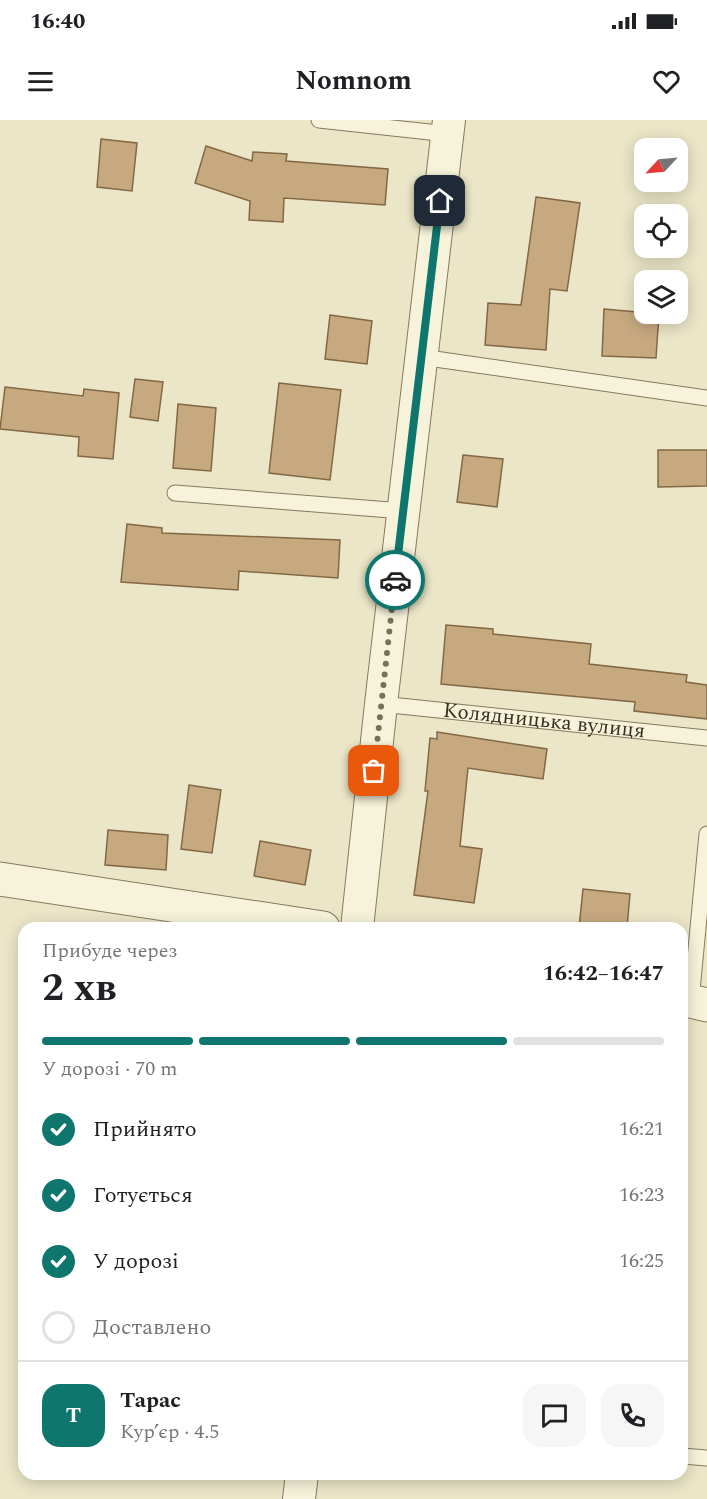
<!DOCTYPE html>
<html lang="uk">
<head>
<meta charset="utf-8">
<style>
	:root { --surface:#fff; --page:#f6f6f6; --text:#202124; --muted:#757577; --line:#e0e0e0; --accent:#0f766e }
	body { margin:0; font-family:Spectral,serif; background:var(--page); color:var(--text); height:100vh; display:flex; flex-direction:column; font-size:22px; white-space:nowrap }
	* { box-sizing:border-box; margin:0 }
	p { font-size:20px; color:var(--muted) }
	.icon { flex:none; width:33px; height:33px; fill:none; stroke:currentColor; stroke-width:2; stroke-linecap:round; stroke-linejoin:round }
	.map { position:relative; flex:1; overflow:hidden }
	.side { position:absolute; left:18px; top:802px; width:670px; height:558px; display:flex; flex-direction:column; background:var(--surface); border-radius:18px; box-shadow:0 3px 15px #0003 }
	.side>* { flex:none }
	.needle { width:39px; rotate:244deg }
	.controls { position:absolute; left:634px; top:18px; display:grid; gap:12px }
	.controls a { display:grid; place-items:center; width:54px; height:54px; border-radius:12px; background:var(--surface); box-shadow:0 3px 15px #0003; font-size:30px }
	.pin { position:absolute; display:grid; place-items:center; width:51px; height:51px; color:#fff; margin:-26px; border-radius:12px; box-shadow:0 3px 9px #0006 }
	.courier { position:absolute; display:grid; place-items:center; width:60px; height:60px; margin:-30px; border:4px solid #0f766e; border-radius:50%; background:#fff; color:#222; box-shadow:0 2px 8px #0007 }
	.overview em { font-style:normal; font-weight:700 }
	.overview div { display:flex; flex-direction:column-reverse }
	.overview { display:flex; align-items:center; justify-content:space-between; height:102px; padding:0 24px }
	h1 { font-size:39px; font-weight:700; line-height:45px }
	.bar { display:grid; grid-template-columns:repeat(4,1fr); gap:9px 6px; align-content:center; height:72px; padding:0 24px }
	.bar i { height:8px; border-radius:4px; background:var(--line) }
	.bar .on { background:var(--accent) }
	.bar p { grid-column:span 4 }
	.line { display:flex; align-items:center; gap:15px; padding:0 24px; border-top:2px solid var(--line) }
	.line div { flex:1 }
	.round { display:grid; place-items:center; flex:none; width:63px; height:63px; border-radius:18px; background:var(--page) }
	ol { padding:0 24px; list-style:none }
	li { display:flex; align-items:center; gap:18px; height:66px }
	li p { margin-inline-start:auto }
	li .icon { padding:6px; border-radius:50%; background:var(--accent); color:#fff; stroke-width:4 }
	li:last-child { color:var(--muted) }
	li i { width:33px; height:33px; border:3px solid var(--line); border-radius:50% }
	.status { display:flex; justify-content:space-between; align-items:center; height:42px; padding:0 30px; background:var(--surface); direction:ltr }
	.status svg { height:16px; fill:currentColor }
	header { display:flex; justify-content:space-between; align-items:center; height:78px; padding:0 24px; background:var(--surface); font-size:27px; font-weight:700 }
	.map>svg:first-child { display:block }
	.building { fill:#c7a980; stroke:#836845; stroke-width:1.5 }
	.lines { fill:none; stroke-linecap:round; stroke-linejoin:round }
	.service-casing { stroke:#86795e; stroke-width:17 }
	.minor-casing { stroke:#86795e; stroke-width:34 }
	.tertiary-casing { stroke:#86795e; stroke-width:35 }
	.service { stroke:#f6f3da; stroke-width:15 }
	.minor { stroke:#f6f3da; stroke-width:32 }
	.tertiary { stroke:#f6f3da; stroke-width:33 }
	.done { stroke:#766f5a; stroke-width:6; stroke-dasharray:0 10.8 }
	.route { stroke:#0f766e; stroke-width:8 }
	.labels { text-anchor:middle; dominant-baseline:central; stroke-width:5; stroke-linejoin:round; paint-order:stroke }
	.street-label { font-size:21px; fill:#372f20; stroke:#f3f0d6 }
</style>
</head>
<body>
<div class="status"><b>16:40</b><svg viewBox="0 0 49 12"><path d="M0 12V9h3v3zM5 12V6h3v6zM10 12V3h3v9zM15 12V0h3v12zM26 1h20v11H26zM47 4h2v5h-2z"/></svg></div>
<header><svg class="icon" aria-label="menu" viewBox="0 0 24 24"><path d="M4 6h16M4 12h16M4 18h16"/></svg>Nomnom<svg class="icon" aria-label="heart" viewBox="0 0 24 24"><path d="M12 20l-8-8c-3-5 5-10 8-4 3-6 11-1 8 4z"/></svg></header>
<div class="map">
<svg width="707" height="1379" viewBox="0 0 707 1379">
	<rect width="100%" height="100%" fill="#ebe6c7"/>
	<g class="building">
		<polygon points="101,19 137,23 132,71 97,67"/>
		<polygon points="206,26 252,41 253,32 287,34 286,41 388,49 385,85 284,78 283,102 249,100 250,81 195,63"/>
		<polygon points="536,77 580,83 567,171 550,169 546,230 485,225 488,183 521,185"/>
		<polygon points="604,189 659,194 656,238 602,236"/>
		<polygon points="330,195 372,201 367,244 325,239"/>
		<polygon points="135,259 163,262 158,301 130,297"/>
		<polygon points="279,263 341,270 330,360 269,353"/>
		<polygon points="5,267 83,276 84,269 119,273 113,339 78,336 79,317 0,309"/>
		<polygon points="178,284 216,288 211,351 173,348"/>
		<polygon points="658,330 707,330 707,366 658,367"/>
		<polygon points="463,335 503,339 497,387 457,382"/>
		<polygon points="127,404 162,408 162,413 340,420 338,458 239,451 238,470 121,462"/>
		<polygon points="446,505 493,509 493,514 591,524 589,544 687,555 686,562 707,565 707,599 634,591 635,582 441,564"/>
		<polygon points="437,612 547,629 543,659 468,648 460,726 482,729 474,783 414,775 428,671 425,671 430,618 437,619"/>
		<polygon points="189,665 221,670 212,733 181,729"/>
		<polygon points="108,710 168,715 166,750 105,745"/>
		<polygon points="260,721 311,730 305,765 254,756"/>
		<polygon points="583,769 630,774 627,808 579,808"/>
	</g>
	<g class="lines">
		<g class="service-casing">
			<g id="service">
				<polyline points="319,0 448,14"/>
				<polyline points="421,237 707,278"/>
				<polyline points="175,373 403,391"/>
				<path id="s1" d="M381,584L707,618"/>
				<polyline points="691,881 707,714"/>
				<polyline points="682,1336 707,1338"/>
			</g>
		</g>
		<g class="minor-casing">
			<g id="minor">
				<polyline points="357,808 381,584 449,0"/>
				<polyline points="299,1379 302,1354"/>
			</g>
		</g>
		<g class="tertiary-casing">
			<g id="tertiary">
				<polyline points="0,759 323,808"/>
				<polyline points="682,879 707,885"/>
			</g>
		</g>
		<use href="#service" class="service"/>
		<use href="#minor" class="minor"/>
		<use href="#tertiary" class="tertiary"/>
	</g>
	<g class="lines">
		<polyline class="done" points="374,651 395,460"/>
		<polyline class="route" points="395,460 440,81"/>
	</g>
	<g class="labels">
		<g class="street-label">
			<text stroke="none"><textPath href="#s1" startOffset="164">Колядницька вулиця</textPath></text>
		</g>
	</g>
</svg>
<div class="controls">
<a><svg class="needle" viewBox="-14 -14 28 28"><path d="M0-13l5 13h-10z" fill="#e53935"/><path d="M0 13l5-13h-10z" fill="#757577"/></svg></a>
<a><svg class="icon" aria-label="locate" viewBox="0 0 24 24"><circle cx="12" cy="12" r="6"/><path d="M12 2v4M12 18v4M2 12h4M18 12h4"/></svg></a>
<a><svg class="icon" aria-label="layers" viewBox="0 0 24 24"><path d="M12 4l9 5-9 5-9-5zM3 14l9 5 9-5"/></svg></a>
</div>
<div class="pin" style="left:374px;top:651px;background:#ea580c"><svg class="icon" aria-label="bag" viewBox="0 0 24 24"><path d="M5 8h14l-1 12H6zM9 8a3 3 0 0 1 6 0"/></svg></div>
<div class="pin" style="left:440px;top:81px;background:#1f2937"><svg class="icon" aria-label="home" viewBox="0 0 24 24"><path d="M3 11l9-7 9 7M6 9v11h12V9"/></svg></div>
<div class="courier" style="left:395px;top:460px"><svg class="icon" aria-label="car" viewBox="0 0 24 24"><path d="M5 17H2v-5l4-1 3-4h7l3 4 3 1v5h-3M9 17h6M6 11h13"/><circle cx="7" cy="17" r="2"/><circle cx="17" cy="17" r="2"/></svg></div>
<section class="side">
<div class="overview"><div><h1>2 хв</h1><p>Прибуде через</p></div><em>16:42–16:47</em></div>
<div class="bar"><i class="on"></i><i class="on"></i><i class="on"></i><i></i><p>У дорозі · 70 m</p></div>
<ol>
<li><svg class="icon" aria-label="check" viewBox="0 0 24 24"><path d="M5 12l5 5 9-10"/></svg>Прийнято<p>16:21</p></li>
<li><svg class="icon" aria-label="check" viewBox="0 0 24 24"><path d="M5 12l5 5 9-10"/></svg>Готується<p>16:23</p></li>
<li><svg class="icon" aria-label="check" viewBox="0 0 24 24"><path d="M5 12l5 5 9-10"/></svg>У дорозі<p>16:25</p></li>
<li><i></i>Доставлено</li>
</ol>
<div class="line" style="height:108px"><b class="round" style="background:var(--accent);color:#fff">Т</b><div><b>Тарас</b><p>Кур’єр · 4.5</p></div><a class="round"><svg class="icon" aria-label="chat" viewBox="0 0 24 24"><path d="M4 5h16v11H9l-5 4z"/></svg></a><a class="round"><svg class="icon" aria-label="phone" viewBox="0 0 24 24"><path d="M5 4h4l2 5-3 2q2 4 5 5l2-3 5 2v4C11 20 4 13 5 4z"/></svg></a></div>
</section>
</div>
</body>
</html>
